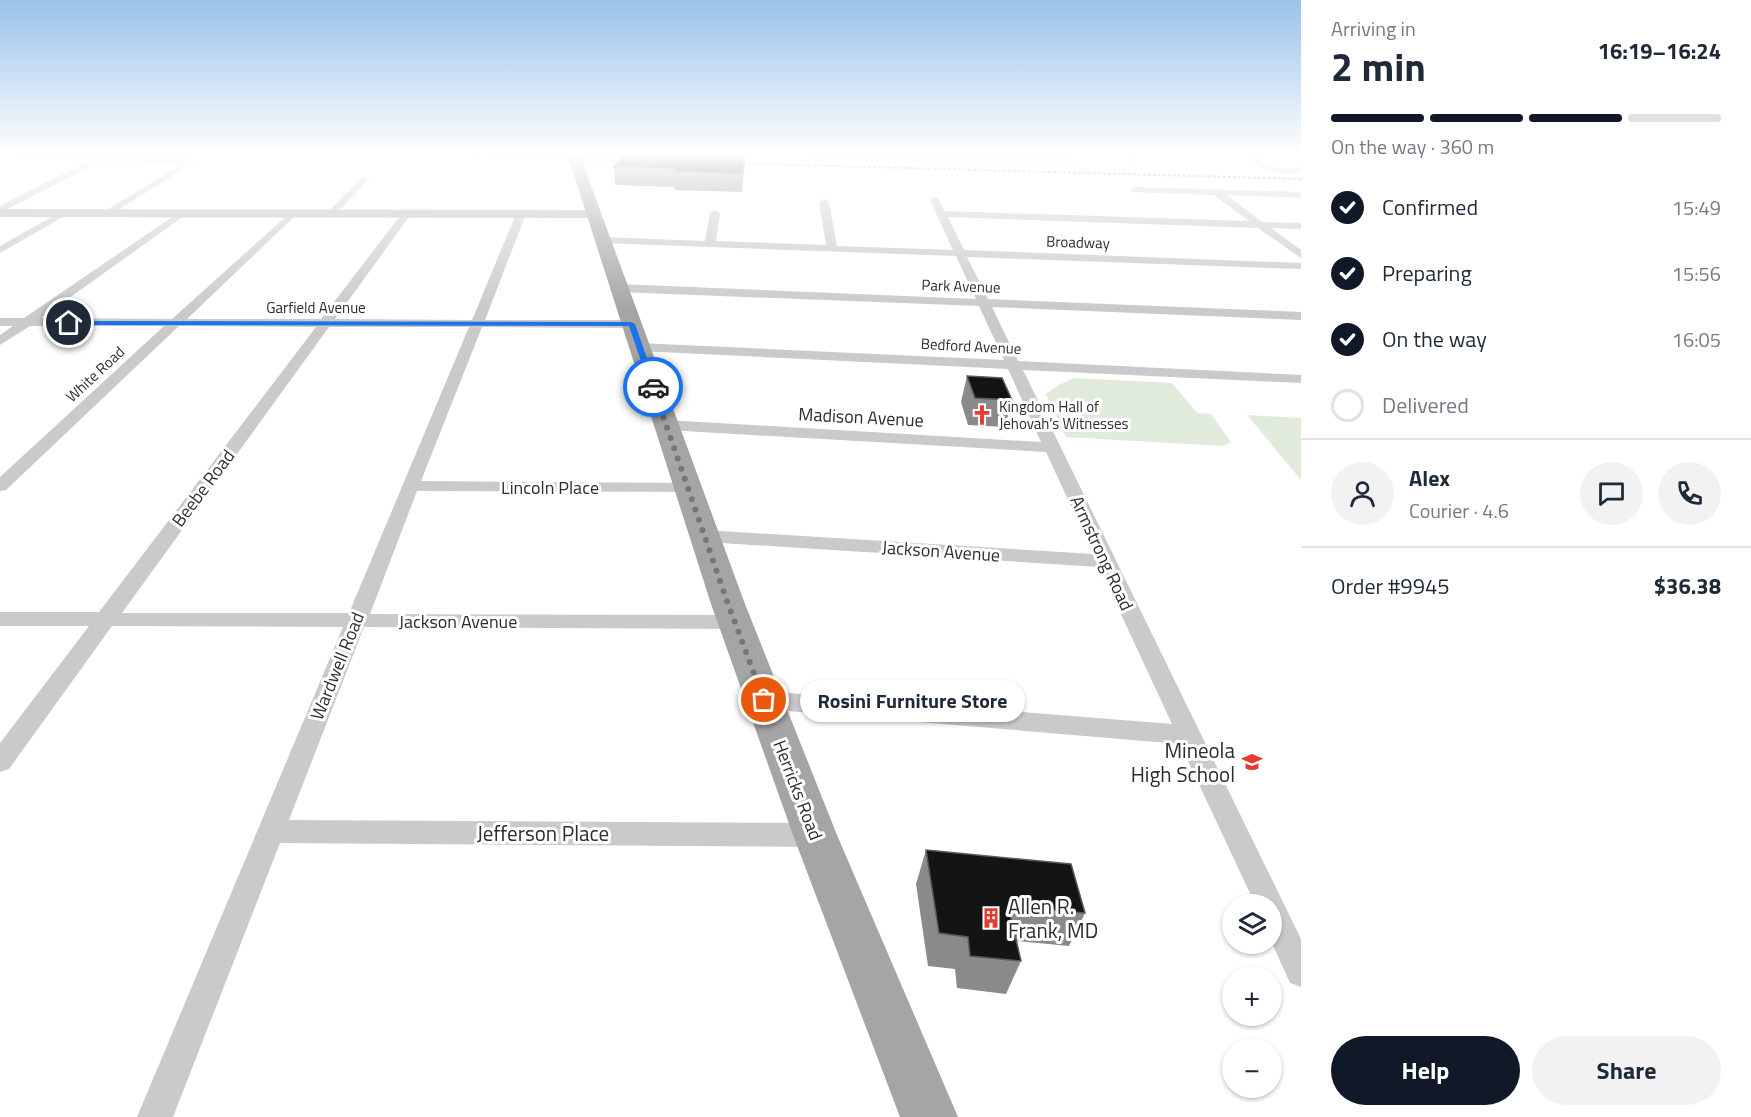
<!DOCTYPE html>
<html lang="en">
<head>
<meta charset="utf-8">
<style>
	:root { --surface:#fff; --page:#f2f2f3; --text:#1f2937; --muted:#747a83; --line:#e0e1e3; --accent:#111827 }
	body { margin:0; font-family:"Titillium Web",sans-serif; background:var(--page); color:var(--text); height:100vh; display:flex; flex-direction:column; font-size:22px; white-space:nowrap }
	* { box-sizing:border-box; margin:0 }
	p { font-size:20px; color:var(--muted) }
	.icon { flex:none; width:33px; height:33px; fill:none; stroke:currentColor; stroke-width:2; stroke-linecap:round; stroke-linejoin:round }
	.map { position:relative; flex:1; overflow:hidden }
	.details { display:flex; flex-direction:column; background:var(--surface); width:450px }
	.details>* { flex:none }
	.fabs { position:absolute; left:1222px; top:894px; display:grid; gap:12px }
	.fabs a { display:grid; place-items:center; width:60px; height:60px; border-radius:50%; background:var(--surface); box-shadow:0 2px 4px #0004; font-size:30px }
	.pin { position:absolute; display:grid; place-items:center; width:51px; height:51px; color:#fff; margin:-26px; border:3px solid #fff; border-radius:50%; box-shadow:0 2px 6px #0007 }
	.courier { position:absolute; display:grid; place-items:center; width:60px; height:60px; margin:-30px; border:4px solid #1a73e8; border-radius:50%; background:#fff; color:#222; box-shadow:0 2px 8px #0007 }
	.bubble { position:absolute; height:42px; border-radius:21px; background:var(--surface); box-shadow:0 2px 4px #0004; font-size:20px; font-weight:700; line-height:42px; text-align:center }
	.overview em { font-style:normal; font-weight:700 }
	.overview div { display:flex; flex-direction:column-reverse }
	.overview { display:flex; align-items:center; justify-content:space-between; height:102px; padding:0 30px }
	h1 { font-size:39px; font-weight:700; line-height:45px }
	.bar { display:grid; grid-template-columns:repeat(4,1fr); gap:9px 6px; align-content:center; height:72px; padding:0 30px }
	.bar i { height:8px; border-radius:4px; background:var(--line) }
	.bar .on { background:var(--accent) }
	.bar p { grid-column:span 4 }
	.line { display:flex; align-items:center; gap:15px; padding:0 30px; border-top:2px solid var(--line) }
	.line div { flex:1 }
	.round { display:grid; place-items:center; flex:none; width:63px; height:63px; border-radius:32px; background:var(--page) }
	ol { padding:0 30px; list-style:none }
	li { display:flex; align-items:center; gap:18px; height:66px }
	li p { margin-inline-start:auto }
	li .icon { padding:6px; border-radius:50%; background:var(--accent); color:#fff; stroke-width:4 }
	li:last-child { color:var(--muted) }
	li i { width:33px; height:33px; border:3px solid var(--line); border-radius:50% }
	.button { display:flex; gap:12px; margin-top:auto; padding:12px 30px }
	.button a { flex:1; height:69px; border-radius:36px; background:var(--accent); color:#fff; font-size:24px; font-weight:700; line-height:69px; text-align:center }
	.button a+a { background:var(--page); color:var(--text) }
	main { display:flex; flex:1; min-height:0 }
	.map>svg:first-child { display:block }
	.green { fill:#e1ebdb }
	.water { fill:#c7d8eb }
	.lines { fill:none; stroke-linecap:round; stroke-linejoin:round }
	.street { fill:#cacaca; fill-rule:evenodd }
	.secondary { fill:#b7b7b7; fill-rule:evenodd }
	.primary { fill:#a5a5a5; fill-rule:evenodd }
	.rail { stroke:#828282; stroke-width:2; stroke-dasharray:3 2; stroke-linecap:butt }
	.wall { fill:#8a8a8a }
	.building { fill:#141414; stroke:#5a5a5a; stroke-width:1.5 }
	.route { fill:#1a73e8 }
	.done { stroke:#767676; stroke-width:6; stroke-dasharray:0 10.8 }
	.labels { text-anchor:middle; dominant-baseline:central; stroke-width:6; stroke-linejoin:round; paint-order:stroke }
	.far-street-label { font-size:15px; fill:#2d2d2d; stroke:#fff }
	.far-poi-label { font-size:15px; fill:#2d2d2d; stroke:#fff; text-anchor:start }
	.street-label { font-size:18px; fill:#2d2d2d; stroke:#fff }
	.near-poi-label { font-size:21px; fill:#2d2d2d; stroke:#fff; text-anchor:end }
	.near-street-label { font-size:21px; fill:#2d2d2d; stroke:#fff }
</style>
</head>
<body>
<main>
<div class="map">
<svg width="1301" height="1117" viewBox="0 0 1301 1117">
	<rect width="100%" height="100%" fill="#fff"/>
	<g class="green">
		<polygon points="589,153 1075,153 1082,167 590,154"/>
		<polygon points="1074,378 1172,383 1197,413 1211,414 1231,442 1224,446 1066,437 1046,394 1059,385"/>
		<polygon points="1247,415 1301,418 1301,480"/>
	</g>
	<polygon class="water" points="888,153 1034,153 994,158"/>
	<g class="lines">
		<g class="street">
			<polygon points="0,153 192,159 196,161 110,215 102,213 183,163 102,161 0,213 0,206 90,160 0,157"/>
			<polygon points="1128,153 1136,153 1134,166 1127,164"/>
			<path d="M1249,153H1257C1266,172 1283,168 1301,167V173C1279,173 1260,176 1249,153Z"/>
			<polygon points="363,176 370,178 334,216 328,216 328,212"/>
			<polygon points="1134,187 1301,192 1301,198 1227,195 1262,222 1301,223 1301,229 1271,228 1301,250 1301,258 1258,228 948,217 964,250 1301,263 1301,269 967,257 988,299 1301,312 1301,320 992,307 1018,361 1301,375 1301,383 1023,370 1301,939 1301,987 1290,983 1272,943 1272,904 1255,904 1180,744 764,709 756,706 752,700 756,694 764,691 1172,724 1099,567 705,542 698,540 696,536 698,532 705,530 1093,554 1046,452 667,430 659,425 667,420 1041,442 1008,369 639,351 632,347 639,343 1004,360 979,306 619,292 613,288 619,284 976,299 956,256 602,243 597,240 602,237 705,241 710,213 715,210 720,213 716,241 826,245 819,202 824,199 829,202 837,246 953,250 930,200 935,197 938,198 945,211 1249,221 1214,195 1131,192 1130,190"/>
			<polygon points="62,211 70,213 0,253 0,246"/>
			<path d="M181,211L186,214L184,216L41,318L172,319L292,211L297,214L295,216L187,319H321L403,212L406,211L411,214L335,319L472,320L516,214L521,211L526,214L485,320H631L637,324L631,328L482,327L421,481L689,483L695,484L698,488L695,492L417,491L370,614L736,615L744,617L747,622L744,627L736,629L364,627L289,820L815,823L825,827L829,835L825,843L815,847L280,843L173,1117H137L343,627L112,626L9,769L0,772V743L89,626H0V612H99L316,327L179,326L6,490L0,491V477L164,326H30L0,345V335L13,326H0V318H24ZM329,327H469L349,613H122Z"/>
		</g>
		<polygon class="secondary" points="0,209 594,210 601,214 594,218 0,217"/>
		<polygon class="primary" points="567,153 579,153 745,604 837,835 958,1117 900,1117 793,835 711,604"/>
		<g class="rail">
			<polyline points="362,153 635,161"/>
			<polyline points="728,163 1301,179"/>
		</g>
	</g>
	<g class="wall">
		<polygon points="745,153 742,192 674,190 674,187 615,185 614,167"/>
		<polygon points="967,376 1012,400 1005,427 968,425 961,402"/>
		<polygon points="926,850 1085,913 1069,946 1017,941 1021,961 1006,994 957,988 955,969 928,966 916,884"/>
	</g>
	<g class="building">
		<polygon points="623,153 745,153 743,174 674,171 675,169 614,167"/>
		<polygon points="967,376 1002,378 1012,400 975,398"/>
		<polygon points="926,850 1071,864 1085,913 1008,906 1021,961 970,956 968,937 939,933"/>
	</g>
	<linearGradient id="sky" x2="0" y2="1"><stop stop-color="#9bc2e9"/><stop offset="0.5" stop-color="#fff"/><stop offset="1" stop-color="#fff" stop-opacity="0"/></linearGradient>
	<rect width="1301" height="309" fill="url(#sky)"/>
	<polygon class="route" points="67,321 631,322 635,324 657,387 653,389 650,387 629,326 69,325"/>
	<g class="lines">
		<polyline class="done" points="653,387 728,604 764,700"/>
	</g>
	<defs>
		<g id="church-bare" transform="scale(1.62)"><path d="M-1.2-6h2.4v3.5h3.3v2.4h-3.3V6h-2.4V-.1h-3.3v-2.4h3.3Z" fill="#e53c2f" stroke="#fff" stroke-width="2.5" paint-order="stroke"/></g>
		<g id="school-bare" transform="scale(1.62)"><path d="M0-5L7-2L0 1L-7-2ZM-4 1L0 2.5L4 1V4Q0 6-4 4Z" fill="#e53c2f" stroke="#fff" stroke-width="2.5" paint-order="stroke"/></g>
		<g id="building-bare" transform="scale(1.62)"><path d="M-4-6H4V6H1V3H-1V6H-4ZM-2.5-4.3h1.7v1.8h-1.7ZM.8-4.3h1.7v1.8H.8ZM-2.5-1h1.7V.8h-1.7ZM.8-1h1.7V.8H.8Z" fill="#e53c2f" stroke="#fff" stroke-width="2.5" paint-order="stroke"/></g>
	</defs>
	<g fill-rule="evenodd">
		<use href="#church-bare" x="982" y="415"/>
		<use href="#school-bare" x="1252" y="762"/>
		<use href="#building-bare" x="991" y="918"/>
	</g>
	<g class="labels">
		<g class="far-street-label">
			<text transform="translate(1078 242) rotate(2)">Broadway</text>
			<text transform="translate(961 286) rotate(2)">Park Avenue</text>
			<text x="316" y="307">Garfield Avenue</text>
			<text transform="translate(971 346) rotate(3)">Bedford Avenue</text>
			<text transform="translate(95 374) rotate(-43)">White Road</text>
		</g>
		<g class="far-poi-label">
			<text x="999" y="406">Kingdom Hall of<tspan x="999" dy="17">Jehovah’s Witnesses</tspan></text>
		</g>
		<g class="street-label">
			<text transform="translate(861 417) rotate(3)">Madison Avenue</text>
			<text x="550" y="487">Lincoln Place</text>
			<text transform="translate(203 488) rotate(-53)">Beebe Road</text>
			<text transform="translate(941 551) rotate(4)">Jackson Avenue</text>
			<text transform="translate(1102 553) rotate(65)">Armstrong Road</text>
			<text x="458" y="621">Jackson Avenue</text>
			<text transform="translate(337 666) rotate(-68)">Wardwell Road</text>
			<text transform="translate(798 790) rotate(69)">Herricks Road</text>
		</g>
		<g class="near-poi-label">
			<text x="1235" y="750">Mineola<tspan x="1235" dy="24">High School</tspan></text>
			<text x="1008" y="906" text-anchor="start">Allen R.<tspan x="1008" dy="24">Frank, MD</tspan></text>
		</g>
		<g class="near-street-label">
			<text x="543" y="833">Jefferson Place</text>
		</g>
	</g>
</svg>
<div class="fabs">
<a><svg class="icon" aria-label="layers" viewBox="0 0 24 24"><path d="M12 4l9 5-9 5-9-5zM3 14l9 5 9-5"/></svg></a>
<a>+</a>
<a>−</a>
</div>
<div class="pin" style="left:764px;top:700px;background:#ea580c"><svg class="icon" aria-label="bag" viewBox="0 0 24 24"><path d="M5 8h14l-1 12H6zM9 8a3 3 0 0 1 6 0"/></svg></div>
<div class="pin" style="left:69px;top:323px;background:#1f2937"><svg class="icon" aria-label="home" viewBox="0 0 24 24"><path d="M3 11l9-7 9 7M6 9v11h12V9"/></svg></div>
<div class="courier" style="left:653px;top:387px"><svg class="icon" aria-label="car" viewBox="0 0 24 24"><path d="M5 17H2v-5l4-1 3-4h7l3 4 3 1v5h-3M9 17h6M6 11h13"/><circle cx="7" cy="17" r="2"/><circle cx="17" cy="17" r="2"/></svg></div>
<div class="bubble" style="left:800px;top:680px;width:225px">Rosini Furniture Store</div>
</div>
<section class="details">
<div class="overview"><div><h1>2 min</h1><p>Arriving in</p></div><em>16:19–16:24</em></div>
<div class="bar"><i class="on"></i><i class="on"></i><i class="on"></i><i></i><p>On the way · 360 m</p></div>
<ol>
<li><svg class="icon" aria-label="check" viewBox="0 0 24 24"><path d="M5 12l5 5 9-10"/></svg>Confirmed<p>15:49</p></li>
<li><svg class="icon" aria-label="check" viewBox="0 0 24 24"><path d="M5 12l5 5 9-10"/></svg>Preparing<p>15:56</p></li>
<li><svg class="icon" aria-label="check" viewBox="0 0 24 24"><path d="M5 12l5 5 9-10"/></svg>On the way<p>16:05</p></li>
<li><i></i>Delivered</li>
</ol>
<div class="line" style="height:108px"><a class="round"><svg class="icon" aria-label="person" viewBox="0 0 24 24"><circle cx="12" cy="8" r="4"/><path d="M4 21q1-7 8-7t8 7"/></svg></a><div><b>Alex</b><p>Courier · 4.6</p></div><a class="round"><svg class="icon" aria-label="chat" viewBox="0 0 24 24"><path d="M4 5h16v11H9l-5 4z"/></svg></a><a class="round"><svg class="icon" aria-label="phone" viewBox="0 0 24 24"><path d="M5 4h4l2 5-3 2q2 4 5 5l2-3 5 2v4C11 20 4 13 5 4z"/></svg></a></div>
<div class="line" style="height:78px"><div>Order #9945</div><b>$36.38</b></div>
<div class="button"><a>Help</a><a>Share</a></div>
</section>
</main>
</body>
</html>
